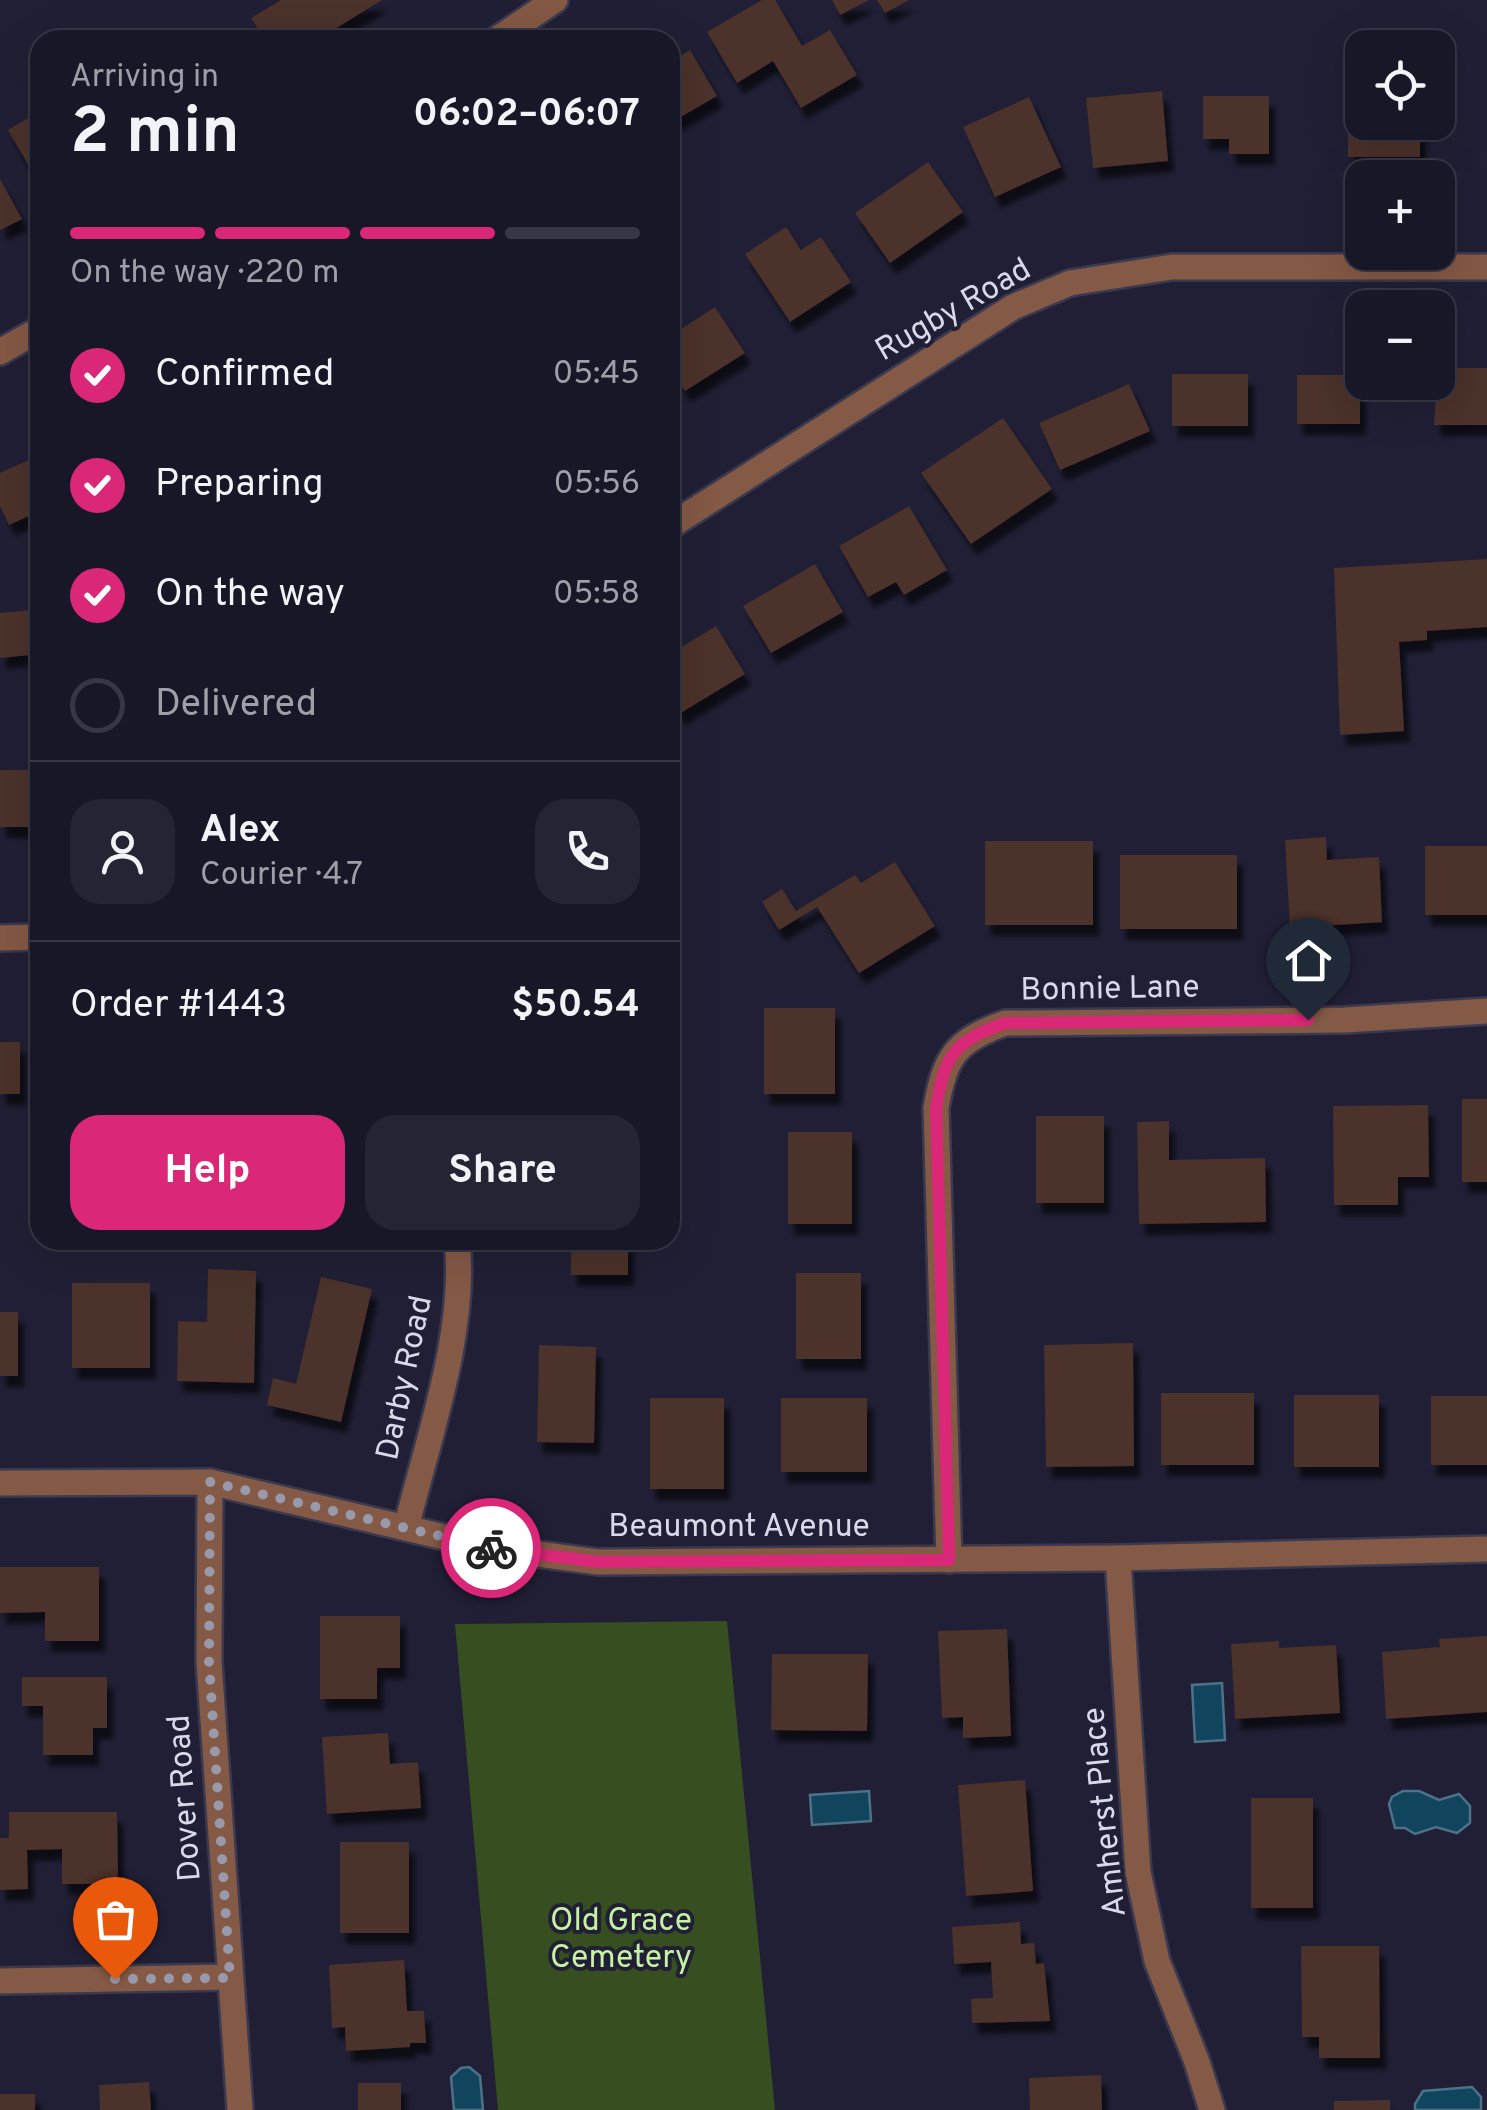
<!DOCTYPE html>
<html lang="en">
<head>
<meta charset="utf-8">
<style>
	:root { --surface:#181728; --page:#252434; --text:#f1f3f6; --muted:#9f9fa8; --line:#363645; --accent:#db2777 }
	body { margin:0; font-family:Overpass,sans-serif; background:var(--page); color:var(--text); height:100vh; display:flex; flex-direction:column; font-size:38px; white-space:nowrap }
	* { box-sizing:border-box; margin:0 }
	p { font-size:32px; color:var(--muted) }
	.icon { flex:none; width:55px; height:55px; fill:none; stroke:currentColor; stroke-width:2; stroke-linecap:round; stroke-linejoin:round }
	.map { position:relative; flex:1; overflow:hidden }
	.details { position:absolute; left:30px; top:30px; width:650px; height:1220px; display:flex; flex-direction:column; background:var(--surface); border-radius:30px; box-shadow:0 10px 40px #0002,0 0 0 2px var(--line) }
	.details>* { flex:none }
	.buttons { position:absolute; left:1345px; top:30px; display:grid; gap:20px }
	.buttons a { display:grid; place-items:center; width:110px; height:110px; border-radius:20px; background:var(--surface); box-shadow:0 10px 40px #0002,0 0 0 2px var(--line); font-size:50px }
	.pin { position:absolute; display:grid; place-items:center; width:85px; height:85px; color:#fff; margin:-102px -42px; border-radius:50% 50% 50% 0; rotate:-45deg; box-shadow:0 0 10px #0007 }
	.pin .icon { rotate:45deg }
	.courier { position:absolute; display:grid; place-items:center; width:100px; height:100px; margin:-50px; border:8px solid #db2777; border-radius:50%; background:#fff; color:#222; box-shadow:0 2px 12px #0007 }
	.head em { font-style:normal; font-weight:700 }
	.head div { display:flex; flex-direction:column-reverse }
	.head { display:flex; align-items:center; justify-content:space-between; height:170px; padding:0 40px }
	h1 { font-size:65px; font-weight:700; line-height:75px }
	.bar { display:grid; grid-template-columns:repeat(4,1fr); gap:15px 10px; align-content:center; height:120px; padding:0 40px }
	.bar i { height:12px; border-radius:8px; background:var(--line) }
	.bar .current { background:var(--accent) }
	.bar p { grid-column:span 4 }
	.line { display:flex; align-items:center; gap:25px; padding:0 40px; border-top:2px solid var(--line) }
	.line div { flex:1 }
	.round { display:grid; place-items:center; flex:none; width:105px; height:105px; border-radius:30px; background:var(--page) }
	ol { padding:0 40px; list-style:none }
	li { display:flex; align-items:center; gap:30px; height:110px }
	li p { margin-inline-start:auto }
	li .icon { padding:10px; border-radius:50%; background:var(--accent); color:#fff; stroke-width:4 }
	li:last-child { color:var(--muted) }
	li i { width:55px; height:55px; border:5px solid var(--line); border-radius:50% }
	.cta { display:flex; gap:20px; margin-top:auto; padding:20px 40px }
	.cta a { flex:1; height:115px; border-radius:30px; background:var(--accent); color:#fff; font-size:40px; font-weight:700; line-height:115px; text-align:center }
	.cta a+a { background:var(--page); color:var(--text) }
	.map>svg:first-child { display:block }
	.green { fill:#374f20 }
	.water { fill:#11445d; stroke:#4d7187; stroke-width:2.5 }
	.building { fill:#4c302c; filter:url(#shadow) }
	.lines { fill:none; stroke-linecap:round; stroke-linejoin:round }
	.minor-casing { stroke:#3a394e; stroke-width:30 }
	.minor { stroke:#845945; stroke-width:25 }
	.done { stroke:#9899aa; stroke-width:10; stroke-dasharray:0 18 }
	.route { stroke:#db2777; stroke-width:12 }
	.labels { text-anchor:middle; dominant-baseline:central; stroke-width:8; stroke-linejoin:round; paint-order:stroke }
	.street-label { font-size:32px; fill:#d9dae9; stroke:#201f35 }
	.park-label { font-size:32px; fill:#c6f2a1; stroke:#201f35 }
</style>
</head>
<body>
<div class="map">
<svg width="1487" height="2110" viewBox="0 0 1487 2110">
	<defs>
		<filter id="shadow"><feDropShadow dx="6" dy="11" stdDeviation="2.5" flood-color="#0009"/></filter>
	</defs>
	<rect width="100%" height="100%" fill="#201f35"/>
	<polygon class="green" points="727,1621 775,2110 498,2110 455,1624"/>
	<g class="water">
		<polygon points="1222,1683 1225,1740 1195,1742 1192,1685"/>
		<polygon points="869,1791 871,1821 812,1825 810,1795"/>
		<polygon points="1403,1791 1419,1791 1439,1800 1459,1794 1470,1806 1470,1823 1457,1833 1436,1827 1415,1834 1405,1828 1395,1828 1389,1804 1392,1797"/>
		<polygon points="469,2067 480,2076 483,2110 454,2110 451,2077 461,2068"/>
		<polygon points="1472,2087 1481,2097 1481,2110 1415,2110 1415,2104 1423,2091"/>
	</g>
	<g class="building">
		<polygon points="281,0 382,0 317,40 265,40 251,18"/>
		<polygon points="762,0 775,0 802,46 830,30 857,75 801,108 773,61 737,83 707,32"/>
		<polygon points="832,0 869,0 840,15"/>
		<polygon points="877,0 909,0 885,13"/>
		<polygon points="690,50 717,96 670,123 670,62"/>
		<polygon points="1348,78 1362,78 1362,122 1420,122 1420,157 1348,157"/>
		<polygon points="1162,91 1168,161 1093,168 1086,98"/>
		<polygon points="1203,96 1269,96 1269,154 1229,154 1229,139 1203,139"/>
		<polygon points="1029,97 1061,167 995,197 963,127"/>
		<polygon points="40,111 40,185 8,130"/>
		<polygon points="928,162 963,212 890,263 855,213"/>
		<polygon points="0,179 22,219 0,230"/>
		<polygon points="786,227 801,250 821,237 851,282 790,322 745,254"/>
		<polygon points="715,307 745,353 685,391 670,368 670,310 681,329"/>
		<polygon points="1438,368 1487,368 1487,425 1434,425"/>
		<rect x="1172" y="374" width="76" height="52"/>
		<rect x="1297" y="375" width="63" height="49"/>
		<polygon points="1129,384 1150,431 1060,470 1039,423"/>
		<polygon points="1003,418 1052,489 971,544 921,473"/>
		<polygon points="40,455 40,511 9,525 0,506 0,473"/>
		<polygon points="909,506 947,570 904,595 896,582 868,597 839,546"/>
		<polygon points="1487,559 1487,627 1427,631 1427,640 1399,642 1404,731 1340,735 1334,568"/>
		<polygon points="815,564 843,612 771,653 743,606"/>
		<polygon points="33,610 39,654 0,658 0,613"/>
		<polygon points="716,626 745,674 679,714 670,700 670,654"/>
		<rect x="0" y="770" width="40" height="57"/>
		<polygon points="1326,837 1327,860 1379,857 1382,922 1290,928 1285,840"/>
		<rect x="985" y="841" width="108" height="84"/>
		<rect x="1425" y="846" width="62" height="69"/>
		<rect x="1120" y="855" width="117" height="74"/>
		<polygon points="895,862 935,926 859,973 817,907 779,930 762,902 782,889 796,911 855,875 861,883"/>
		<rect x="764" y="1008" width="71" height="86"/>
		<rect x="0" y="1042" width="20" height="52"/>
		<rect x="1462" y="1099" width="25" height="83"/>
		<polygon points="1428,1105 1429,1177 1398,1177 1398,1205 1334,1205 1333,1106"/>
		<rect x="1036" y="1116" width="68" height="87"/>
		<polygon points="1169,1121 1169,1160 1265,1158 1266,1222 1139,1224 1137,1122"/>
		<rect x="788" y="1132" width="64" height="92"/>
		<rect x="571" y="1240" width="57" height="35"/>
		<polygon points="208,1269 256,1271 254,1383 177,1381 178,1321 207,1322"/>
		<rect x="796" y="1273" width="65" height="86"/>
		<polygon points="321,1277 372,1289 341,1422 267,1405 273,1378 296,1384"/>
		<rect x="72" y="1283" width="78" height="85"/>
		<rect x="0" y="1312" width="18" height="64"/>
		<polygon points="1133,1343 1134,1466 1046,1467 1044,1345"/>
		<polygon points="539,1345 596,1347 594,1443 537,1442"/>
		<rect x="1161" y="1393" width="93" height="72"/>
		<rect x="1294" y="1395" width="85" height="72"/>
		<rect x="1431" y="1396" width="56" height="69"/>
		<rect x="650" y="1398" width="74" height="91"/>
		<rect x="781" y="1398" width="86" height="74"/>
		<polygon points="0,1567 99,1567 99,1641 45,1641 45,1612 0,1613"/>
		<polygon points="320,1616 400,1616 400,1668 377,1668 377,1699 320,1699"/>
		<polygon points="1007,1629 1011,1736 963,1738 963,1717 942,1718 938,1631"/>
		<polygon points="1487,1636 1487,1712 1386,1719 1382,1652 1440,1647 1439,1639"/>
		<polygon points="1279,1641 1279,1648 1336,1645 1340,1713 1235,1719 1231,1644"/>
		<polygon points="772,1654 868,1654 867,1731 771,1730"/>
		<polygon points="22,1677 107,1677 107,1728 93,1728 93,1755 43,1755 43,1706 22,1706"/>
		<polygon points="388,1733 390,1764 418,1762 421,1808 327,1814 322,1737"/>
		<polygon points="1025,1780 1033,1891 966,1896 958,1785"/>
		<rect x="1251" y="1798" width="62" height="110"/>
		<polygon points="9,1812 117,1812 118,1884 62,1884 62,1849 27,1850 28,1889 0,1890 0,1838 9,1838"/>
		<rect x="340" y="1842" width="69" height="91"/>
		<polygon points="1020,1922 1021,1944 1034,1943 1036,1964 1044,1963 1050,2021 972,2023 971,1999 993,1998 991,1962 954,1964 952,1927"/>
		<polygon points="1301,1946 1379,1946 1380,2058 1319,2058 1319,2037 1302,2037"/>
		<polygon points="404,1960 407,2011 424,2011 426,2043 410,2043 410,2047 346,2051 345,2027 332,2028 329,1965"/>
		<polygon points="1101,2075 1102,2110 1030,2110 1029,2078"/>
		<polygon points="149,2082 151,2110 100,2110 99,2085"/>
		<rect x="358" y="2083" width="43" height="27"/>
		<rect x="0" y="2094" width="35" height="16"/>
		<polygon points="1390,2100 1390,2110 1334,2110 1334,2101"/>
	</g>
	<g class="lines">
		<g class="minor-casing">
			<g id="minor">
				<polyline points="496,40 555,0"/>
				<polyline points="0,352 40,329"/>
				<polyline points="670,526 1013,307 1070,283 1172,267 1487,267"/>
				<polyline points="0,938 40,937"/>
				<polyline points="210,1482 209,1662 240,2110"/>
				<polyline points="0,1483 210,1482 491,1548 598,1562 1118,1558 1487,1549"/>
				<path d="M406,1528C428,1439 467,1331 457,1240"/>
				<polyline points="1118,1558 1138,1872 1157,1961 1197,2062 1212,2110"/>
				<path d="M949,1560L936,1108C945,1057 955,1041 1005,1023L1345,1020L1487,1011"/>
				<polyline points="0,1981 230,1977"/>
			</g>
		</g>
		<use href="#minor" class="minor"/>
	</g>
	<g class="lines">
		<polyline class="done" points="115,1979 230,1978 209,1662 210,1482 491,1548"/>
		<path class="route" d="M491,1548L598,1562L949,1560L936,1108C945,1055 953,1042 1005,1023L1308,1020"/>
	</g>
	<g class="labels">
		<g class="street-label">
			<text transform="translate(954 311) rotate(-30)">Rugby Road</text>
			<text transform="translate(1110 990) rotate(-1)">Bonnie Lane</text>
			<text transform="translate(406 1378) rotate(-78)">Darby Road</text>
			<text x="739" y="1528">Beaumont Avenue</text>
			<text transform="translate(186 1798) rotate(-94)">Dover Road</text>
			<text transform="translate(1106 1812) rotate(-96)">Amherst Place</text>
		</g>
		<g class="park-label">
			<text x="621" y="1922">Old Grace<tspan x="621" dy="37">Cemetery</tspan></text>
		</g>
	</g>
</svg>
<div class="buttons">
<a><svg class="icon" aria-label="locate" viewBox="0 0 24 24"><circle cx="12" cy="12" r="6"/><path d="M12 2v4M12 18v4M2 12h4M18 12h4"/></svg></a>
<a>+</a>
<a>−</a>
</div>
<div class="pin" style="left:115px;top:1979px;background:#ea580c"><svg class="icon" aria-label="bag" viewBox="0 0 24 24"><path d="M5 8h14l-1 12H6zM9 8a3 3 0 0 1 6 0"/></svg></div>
<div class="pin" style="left:1308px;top:1020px;background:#1f2937"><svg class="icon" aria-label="home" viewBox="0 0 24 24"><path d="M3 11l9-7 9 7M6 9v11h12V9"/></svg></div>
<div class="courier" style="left:491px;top:1548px"><svg class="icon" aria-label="bike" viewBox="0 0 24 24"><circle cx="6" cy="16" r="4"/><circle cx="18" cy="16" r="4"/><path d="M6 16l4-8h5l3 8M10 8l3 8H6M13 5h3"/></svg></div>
<section class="details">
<div class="head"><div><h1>2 min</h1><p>Arriving in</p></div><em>06:02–06:07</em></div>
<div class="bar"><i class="current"></i><i class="current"></i><i class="current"></i><i></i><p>On the way · 220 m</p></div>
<ol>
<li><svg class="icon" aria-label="check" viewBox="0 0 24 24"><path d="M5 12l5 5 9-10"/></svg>Confirmed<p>05:45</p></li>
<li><svg class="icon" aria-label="check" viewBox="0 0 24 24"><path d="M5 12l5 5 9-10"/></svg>Preparing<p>05:56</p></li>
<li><svg class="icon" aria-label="check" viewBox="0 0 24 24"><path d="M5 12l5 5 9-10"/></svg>On the way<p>05:58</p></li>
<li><i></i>Delivered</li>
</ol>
<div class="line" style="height:180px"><a class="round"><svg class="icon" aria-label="person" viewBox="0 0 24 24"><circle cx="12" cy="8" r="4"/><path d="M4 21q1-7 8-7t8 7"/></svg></a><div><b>Alex</b><p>Courier · 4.7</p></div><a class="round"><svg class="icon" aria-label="phone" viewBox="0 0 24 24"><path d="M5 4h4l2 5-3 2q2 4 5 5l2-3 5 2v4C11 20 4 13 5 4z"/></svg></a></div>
<div class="line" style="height:130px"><div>Order #1443</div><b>$50.54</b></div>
<div class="cta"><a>Help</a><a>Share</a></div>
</section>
</div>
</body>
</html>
